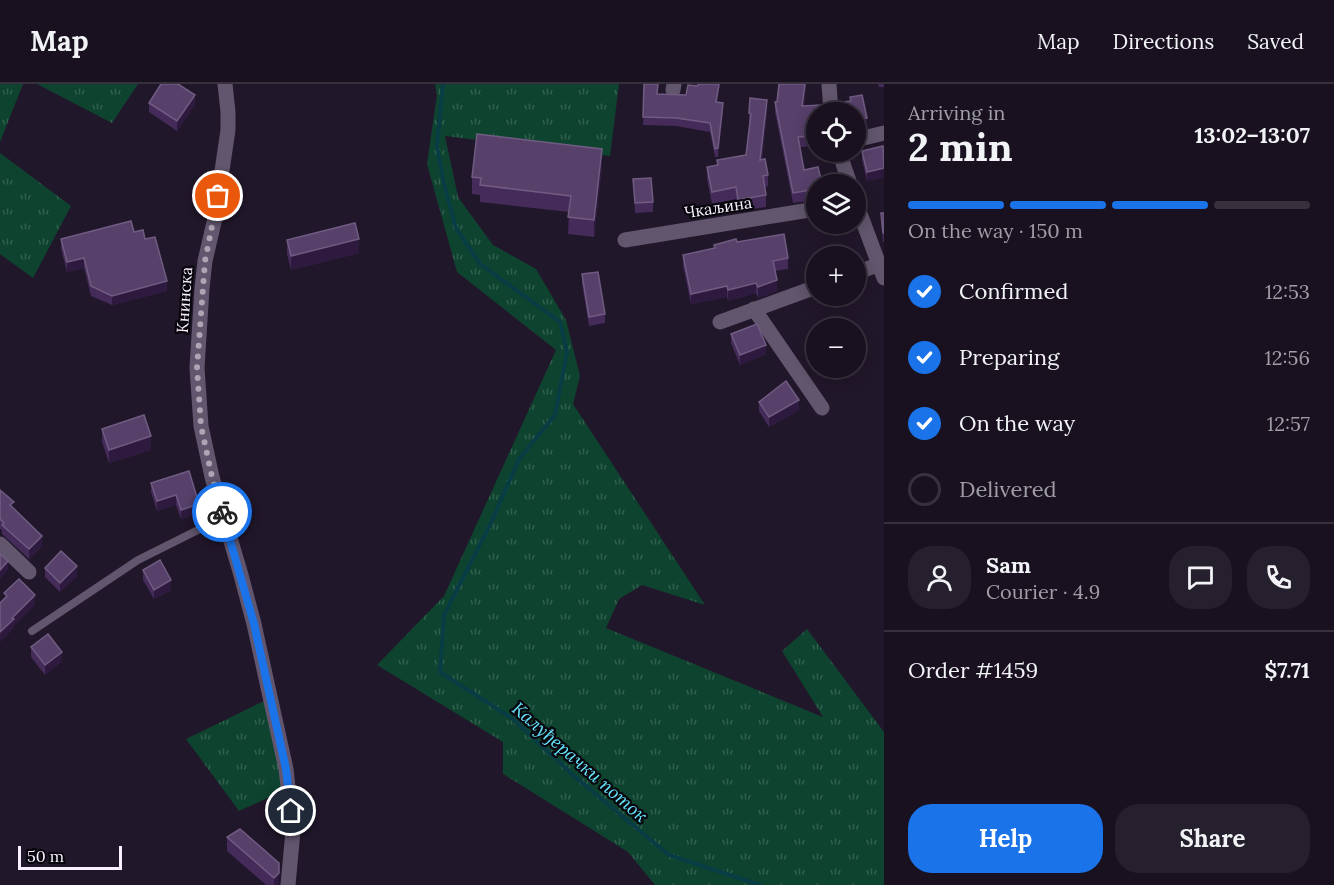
<!DOCTYPE html>
<html lang="en">
<head>
<meta charset="utf-8">
<style>
	:root { --surface:#191120; --page:#261f2d; --text:#f1f3f6; --muted:#9f9da5; --line:#37313e; --accent:#1a73e8 }
	body { margin:0; font-family:Lora,serif; background:var(--page); color:var(--text); height:100vh; display:flex; flex-direction:column; font-size:22px; white-space:nowrap }
	* { box-sizing:border-box; margin:0 }
	p { font-size:20px; color:var(--muted) }
	.icon { flex:none; width:33px; height:33px; fill:none; stroke:currentColor; stroke-width:2; stroke-linecap:round; stroke-linejoin:round }
	.map { position:relative; flex:1; overflow:hidden }
	.details { display:flex; flex-direction:column; background:var(--surface); width:450px }
	.details>* { flex:none }
	.controls { position:absolute; left:806px; top:18px; display:grid; gap:12px }
	.controls a { display:grid; place-items:center; width:60px; height:60px; border-radius:50%; background:var(--surface); box-shadow:0 3px 15px #0003,0 0 0 2px var(--line); font-size:30px }
	.scale { position:absolute; left:18px; bottom:15px; width:104px; box-sizing:border-box; padding-left:6px; border:3px solid #f8f1ff; border-top:0; font-size:16px; line-height:21px; white-space:nowrap; color:#f8f1ff; -webkit-text-stroke:4px #08050c; paint-order:stroke }
	.pin { position:absolute; display:grid; place-items:center; width:51px; height:51px; color:#fff; margin:-26px; border:3px solid #fff; border-radius:50%; box-shadow:0 2px 6px #0007 }
	.courier { position:absolute; display:grid; place-items:center; width:60px; height:60px; margin:-30px; border:4px solid #1a73e8; border-radius:50%; background:#fff; color:#222; box-shadow:0 2px 8px #0007 }
	.summary em { font-style:normal; font-weight:800 }
	.summary div { display:flex; flex-direction:column-reverse }
	.summary { display:flex; align-items:center; justify-content:space-between; height:102px; padding:0 24px }
	h1 { font-size:39px; font-weight:800; line-height:45px }
	.bar { display:grid; grid-template-columns:repeat(4,1fr); gap:9px 6px; align-content:center; height:72px; padding:0 24px }
	.bar i { height:8px; border-radius:4px; background:var(--line) }
	.bar .on { background:var(--accent) }
	.bar p { grid-column:span 4 }
	.line { display:flex; align-items:center; gap:15px; padding:0 24px; border-top:2px solid var(--line) }
	.line div { flex:1 }
	.round { display:grid; place-items:center; flex:none; width:63px; height:63px; border-radius:24px; background:var(--page) }
	ol { padding:0 24px; list-style:none }
	li { display:flex; align-items:center; gap:18px; height:66px }
	li p { margin-inline-start:auto }
	li .icon { padding:6px; border-radius:50%; background:var(--accent); color:#fff; stroke-width:4 }
	li:last-child { color:var(--muted) }
	li i { width:33px; height:33px; border:3px solid var(--line); border-radius:50% }
	.cta { display:flex; gap:12px; margin-top:auto; padding:12px 24px }
	.cta a { flex:1; height:69px; border-radius:24px; background:var(--accent); color:#fff; font-size:24px; font-weight:800; line-height:69px; text-align:center }
	.cta a+a { background:var(--page); color:var(--text) }
	header { display:flex; align-items:center; gap:36px; box-sizing:border-box; height:84px; padding:0 30px; background:var(--surface); border-bottom:2px solid var(--line) }
	header strong { font-size:28px }
	nav { display:flex; gap:33px; margin-inline-start:auto; font-size:21px }
	main { display:flex; flex:1; min-height:0 }
	.map>svg:first-child { display:block }
	.grass { fill:url(#grass-tufts) }
	.lines { fill:none; stroke-linecap:round; stroke-linejoin:round }
	.stream { stroke:#093d45; stroke-width:4 }
	.service { stroke:#61566d; stroke-width:8 }
	.minor { stroke:#61566d; stroke-width:15 }
	.wall { fill:#442b59 }
	.shaded-wall { fill:#2e1a3e }
	.building { fill:#57406a; stroke:#705c82; stroke-width:1.5 }
	.done { stroke:#ada5b4; stroke-width:6; stroke-dasharray:0 10.8 }
	.route { stroke:#1a73e8; stroke-width:8 }
	.labels { text-anchor:middle; dominant-baseline:central; stroke-width:4.5; stroke-linejoin:round; paint-order:stroke }
	.street-label { font-size:16px; fill:#f8f1ff; stroke:#08050c }
	.water-label { font-size:18px; font-style:italic; fill:#64e7fe; stroke:#08050c }
</style>
</head>
<body>
<header>
<strong>Map</strong>
<nav><a>Map</a><a>Directions</a><a>Saved</a></nav>
</header>
<main>
<div class="map">
<svg width="884" height="801" viewBox="0 0 884 801">
	<defs>
		<pattern id="grass-tufts" width="24" height="20" patternUnits="userSpaceOnUse" patternTransform="scale(1.5)"><rect width="24" height="20" fill="#0e432f"/><path d="M3 7l-1-3M5 7V3M7 7l1-3M15 17l-1-3M17 17v-4M19 17l1-3" fill="none" stroke="#325f4e"/></pattern>
	</defs>
	<rect width="100%" height="100%" fill="#21172a"/>
	<g class="grass">
		<polygon points="0,0 23,0 0,58"/>
		<polygon points="37,0 138,0 112,39"/>
		<polygon points="435,0 619,0 610,72 445,52 458,113 493,161 536,185 566,236 580,292 573,320 705,521 642,501 619,515 606,544 823,633 782,567 807,545 884,648 884,801 655,801 628,768 503,690 503,658 377,581 444,512 556,266 457,188 427,80 437,11"/>
		<polygon points="0,69 71,122 33,194 0,170"/>
		<polygon points="264,617 280,684 281,708 239,727 186,655"/>
	</g>
	<g class="lines">
		<polyline class="stream" points="443,0 437,62 444,100 456,144 480,180 560,238 567,268 555,331 519,375 490,441 444,531 440,588 513,635 573,691 669,771 760,801"/>
		<polyline class="service" points="32,547 138,476 224,433"/>
		<g class="minor">
			<polyline points="225,0 228,28 228,46 215,134 205,177 202,204 197,284 201,342 212,393 241,491 254,540 286,685 293,747 288,801"/>
			<polyline points="829,0 831,28"/>
			<polyline points="673,6 674,0"/>
			<polyline points="855,56 884,49"/>
			<polyline points="839,68 850,100"/>
			<polyline points="855,116 884,194"/>
			<polyline points="625,156 816,125"/>
			<polyline points="855,189 878,181"/>
			<polyline points="754,225 822,324"/>
			<polyline points="720,238 816,203"/>
			<polyline points="0,460 29,488"/>
		</g>
	</g>
	<g class="wall">
		<polygon points="644,0 658,10 686,11 698,2 698,0 720,0 717,19 723,28 718,73 715,73 710,48 676,42 643,41"/>
		<polygon points="777,0 806,0 804,22 816,28 816,62 800,63 804,86 816,100 816,116 793,119 775,28 775,18 777,18 779,0"/>
		<polygon points="878,0 884,0 884,3 879,3"/>
		<polygon points="149,19 195,20 177,47 149,28"/>
		<polygon points="767,27 762,76 768,91 768,102 765,103 766,111 766,123 738,127 736,115 712,120 707,95 707,83 717,81 717,76 746,71 749,41 749,29"/>
		<polygon points="884,66 884,93 867,97 862,76 862,67"/>
		<polygon points="602,82 594,153 568,150 569,128 480,118 480,111 472,110 472,93"/>
		<polygon points="633,95 653,118 653,128 635,129"/>
		<polygon points="881,129 884,129 884,158 883,158"/>
		<polygon points="134,148 145,155 167,207 112,221 91,212 84,184 67,188 61,165 61,155"/>
		<polygon points="287,156 359,169 291,186 287,170"/>
		<polygon points="737,158 788,174 788,185 775,187 777,207 758,214 756,209 728,217 727,213 691,220 683,182 683,171 714,164 714,161"/>
		<polygon points="582,190 605,230 605,239 589,242 582,200"/>
		<polygon points="731,250 766,270 740,281 731,259"/>
		<polygon points="759,318 799,326 769,343 759,327"/>
		<polygon points="102,345 151,366 109,379 102,358"/>
		<polygon points="151,399 199,420 199,429 181,435 176,421 157,427 151,408"/>
		<polygon points="0,406 42,462 29,475 2,450 2,446 0,445"/>
		<polygon points="45,484 77,492 60,508 45,493"/>
		<polygon points="143,486 171,506 154,515 143,496"/>
		<polygon points="31,563 62,577 45,591 31,573"/>
		<polygon points="227,753 279,779 279,801 266,801 227,767"/>
	</g>
	<g class="shaded-wall">
		<polygon points="719,0 720,0 716,27 716,18"/>
		<polygon points="805,0 806,0 802,32 802,22"/>
		<polygon points="195,11 195,20 177,47 177,37"/>
		<polygon points="767,16 767,27 760,88 760,76"/>
		<polygon points="723,19 723,28 718,73 718,64"/>
		<polygon points="867,34 867,43 855,47 855,37"/>
		<polygon points="602,65 602,82 594,153 594,136"/>
		<polygon points="884,84 884,93 867,97 867,88"/>
		<polygon points="359,155 359,169 291,186 291,172"/>
		<polygon points="84,174 84,184 67,188 67,178"/>
		<polygon points="777,196 777,207 758,214 758,203"/>
		<polygon points="167,197 167,207 112,221 112,212"/>
		<polygon points="756,199 756,209 728,217 728,206"/>
		<polygon points="727,202 727,213 691,220 691,210"/>
		<polygon points="766,261 766,270 740,281 740,271"/>
		<polygon points="799,316 799,326 769,343 769,333"/>
		<polygon points="151,352 151,366 109,379 109,366"/>
		<polygon points="176,411 176,421 157,427 157,417"/>
		<polygon points="199,420 199,429 181,435 181,426"/>
		<polygon points="42,452 42,462 29,475 29,465"/>
		<polygon points="8,477 8,486 0,495 0,486"/>
		<polygon points="77,482 77,492 60,508 60,499"/>
		<polygon points="171,496 171,506 154,515 154,506"/>
		<polygon points="35,511 35,521 14,542 14,544 0,558 0,548 12,534"/>
		<polygon points="62,568 62,577 45,591 45,581"/>
		<polygon points="279,779 279,801 274,801 274,794"/>
	</g>
	<g class="building">
		<polygon points="161,0 178,0 195,11 177,37 149,19"/>
		<polygon points="644,0 658,0 657,10 686,11 688,1 698,2 698,0 719,0 716,18 723,19 718,64 715,65 710,39 676,34 643,33"/>
		<polygon points="779,0 805,0 802,22 822,21 824,24 824,28 816,28 816,52 798,53 804,86 818,83 822,100 816,100 816,105 793,109 775,18 777,18"/>
		<polygon points="862,11 867,34 855,37 855,28 846,28 844,18 851,17 850,13"/>
		<polygon points="750,14 767,16 760,76 765,75 768,91 763,92 766,111 738,116 736,103 712,108 707,83 718,81 717,76 746,71 751,30 749,29"/>
		<polygon points="477,50 602,65 594,136 568,133 571,112 480,101 481,94 472,93"/>
		<polygon points="883,62 884,84 867,88 862,67"/>
		<polygon points="651,94 653,118 635,119 633,95"/>
		<polygon points="881,129 884,129 884,149 883,149"/>
		<polygon points="131,137 134,148 143,146 145,155 155,153 167,197 112,212 91,202 84,174 67,178 61,155"/>
		<polygon points="355,139 359,155 291,172 287,156"/>
		<polygon points="784,150 788,174 773,177 777,196 758,203 756,199 728,206 727,202 691,210 683,171 715,164 714,161 736,155 737,158"/>
		<polygon points="598,188 605,230 589,233 582,190"/>
		<polygon points="757,240 766,261 740,271 731,250"/>
		<polygon points="786,297 799,316 769,333 759,318"/>
		<polygon points="144,331 151,352 109,366 102,345"/>
		<polygon points="189,387 199,420 181,426 176,411 157,417 151,399"/>
		<polygon points="0,406 14,418 10,421 42,452 29,465 2,441 4,439 0,435"/>
		<polygon points="61,467 77,482 60,499 45,484"/>
		<polygon points="0,470 8,477 0,486"/>
		<polygon points="160,476 171,496 154,506 143,486"/>
		<polygon points="19,495 35,511 12,534 14,535 0,548 0,519 7,512 4,509"/>
		<polygon points="48,550 62,568 45,581 31,563"/>
		<polygon points="240,745 279,779 279,789 274,794 227,753"/>
	</g>
	<g class="lines">
		<polyline class="done" points="218,112 205,177 197,284 201,342 212,393 222,428"/>
		<polyline class="route" points="222,428 254,540 286,685 291,727"/>
	</g>
	<g class="labels">
		<g class="street-label">
			<text transform="translate(718 123) rotate(-9)">Чкаљина</text>
			<text transform="translate(184 216) rotate(-86)">Книнска</text>
		</g>
		<g class="water-label">
			<text transform="translate(580 678) rotate(41)">Калуђерачки поток</text>
		</g>
	</g>
</svg>
<div class="controls">
<a><svg class="icon" aria-label="locate" viewBox="0 0 24 24"><circle cx="12" cy="12" r="6"/><path d="M12 2v4M12 18v4M2 12h4M18 12h4"/></svg></a>
<a><svg class="icon" aria-label="layers" viewBox="0 0 24 24"><path d="M12 4l9 5-9 5-9-5zM3 14l9 5 9-5"/></svg></a>
<a>+</a>
<a>−</a>
</div>
<div class="scale">50 m</div>
<div class="pin" style="left:218px;top:112px;background:#ea580c"><svg class="icon" aria-label="bag" viewBox="0 0 24 24"><path d="M5 8h14l-1 12H6zM9 8a3 3 0 0 1 6 0"/></svg></div>
<div class="pin" style="left:291px;top:727px;background:#1f2937"><svg class="icon" aria-label="home" viewBox="0 0 24 24"><path d="M3 11l9-7 9 7M6 9v11h12V9"/></svg></div>
<div class="courier" style="left:222px;top:428px"><svg class="icon" aria-label="bike" viewBox="0 0 24 24"><circle cx="6" cy="16" r="4"/><circle cx="18" cy="16" r="4"/><path d="M6 16l4-8h5l3 8M10 8l3 8H6M13 5h3"/></svg></div>
</div>
<section class="details">
<div class="summary"><div><h1>2 min</h1><p>Arriving in</p></div><em>13:02–13:07</em></div>
<div class="bar"><i class="on"></i><i class="on"></i><i class="on"></i><i></i><p>On the way · 150 m</p></div>
<ol>
<li><svg class="icon" aria-label="check" viewBox="0 0 24 24"><path d="M5 12l5 5 9-10"/></svg>Confirmed<p>12:53</p></li>
<li><svg class="icon" aria-label="check" viewBox="0 0 24 24"><path d="M5 12l5 5 9-10"/></svg>Preparing<p>12:56</p></li>
<li><svg class="icon" aria-label="check" viewBox="0 0 24 24"><path d="M5 12l5 5 9-10"/></svg>On the way<p>12:57</p></li>
<li><i></i>Delivered</li>
</ol>
<div class="line" style="height:108px"><a class="round"><svg class="icon" aria-label="person" viewBox="0 0 24 24"><circle cx="12" cy="8" r="4"/><path d="M4 21q1-7 8-7t8 7"/></svg></a><div><b>Sam</b><p>Courier · 4.9</p></div><a class="round"><svg class="icon" aria-label="chat" viewBox="0 0 24 24"><path d="M4 5h16v11H9l-5 4z"/></svg></a><a class="round"><svg class="icon" aria-label="phone" viewBox="0 0 24 24"><path d="M5 4h4l2 5-3 2q2 4 5 5l2-3 5 2v4C11 20 4 13 5 4z"/></svg></a></div>
<div class="line" style="height:78px"><div>Order #1459</div><b>$7.71</b></div>
<div class="cta"><a>Help</a><a>Share</a></div>
</section>
</main>
</body>
</html>
